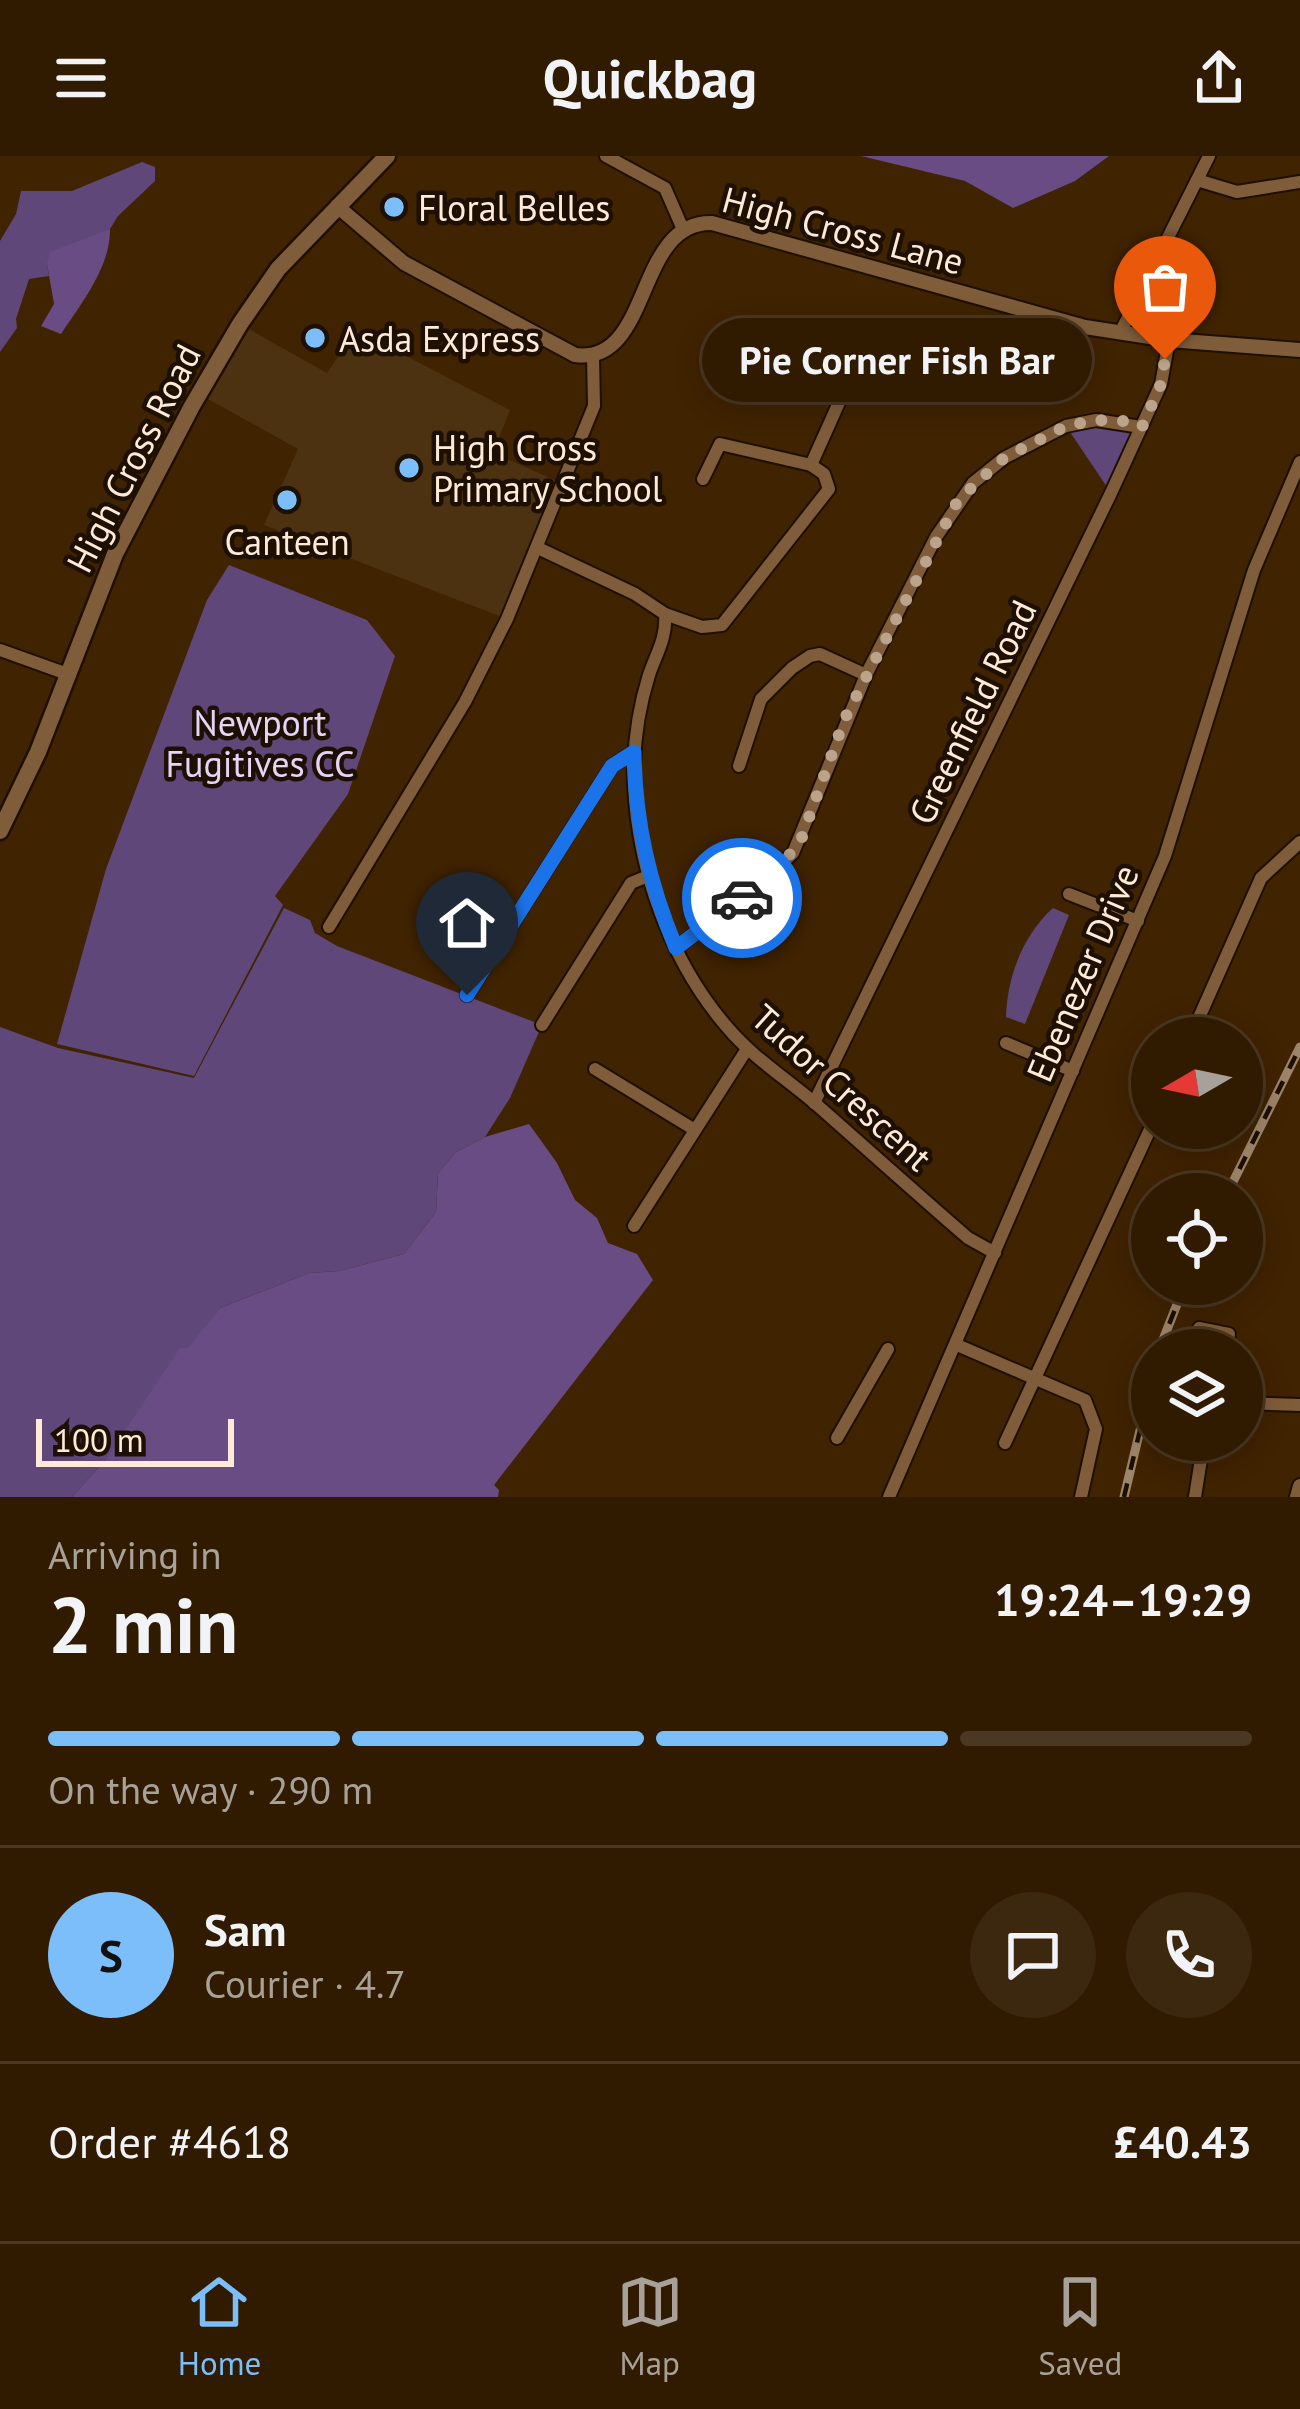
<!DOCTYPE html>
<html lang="en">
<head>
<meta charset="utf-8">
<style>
	:root { --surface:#301a00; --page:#3c270f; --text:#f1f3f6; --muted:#a8a199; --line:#4b3822; --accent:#7cbef9 }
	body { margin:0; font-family:"PT Sans",sans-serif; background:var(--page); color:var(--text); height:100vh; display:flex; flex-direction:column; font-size:45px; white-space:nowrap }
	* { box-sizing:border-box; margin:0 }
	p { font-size:39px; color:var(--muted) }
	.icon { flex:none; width:66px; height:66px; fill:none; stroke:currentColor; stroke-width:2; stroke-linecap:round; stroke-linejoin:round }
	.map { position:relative; height:1341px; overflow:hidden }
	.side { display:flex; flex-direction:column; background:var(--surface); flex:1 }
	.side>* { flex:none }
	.needle { width:78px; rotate:261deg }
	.controls { position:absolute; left:1131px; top:861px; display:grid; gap:24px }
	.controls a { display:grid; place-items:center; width:132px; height:132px; border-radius:50%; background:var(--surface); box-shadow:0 6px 30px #0003,0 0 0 3px var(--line); font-size:60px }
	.scale { position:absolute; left:36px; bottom:30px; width:198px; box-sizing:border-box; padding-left:12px; border:6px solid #feead7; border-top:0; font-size:33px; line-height:42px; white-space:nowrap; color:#feead7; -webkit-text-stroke:9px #1d1003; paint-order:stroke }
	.pin { position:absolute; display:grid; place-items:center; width:102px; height:102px; color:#fff; margin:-123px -51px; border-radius:50% 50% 50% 0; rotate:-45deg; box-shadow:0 0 12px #0007 }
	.pin .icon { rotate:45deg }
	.courier { position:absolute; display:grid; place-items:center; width:120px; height:120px; margin:-60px; border:9px solid #1a73e8; border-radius:50%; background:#fff; color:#222; box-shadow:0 3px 15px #0007 }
	.bubble { position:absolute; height:84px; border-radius:42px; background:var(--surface); box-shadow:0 6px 30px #0003,0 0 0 3px var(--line); font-size:39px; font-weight:800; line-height:84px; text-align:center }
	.overview em { font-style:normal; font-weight:800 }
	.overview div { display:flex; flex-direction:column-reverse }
	.overview { display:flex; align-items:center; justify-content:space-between; height:204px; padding:0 48px }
	h1 { font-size:78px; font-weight:800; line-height:90px }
	.bar { display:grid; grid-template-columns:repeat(4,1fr); gap:18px 12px; align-content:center; height:144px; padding:0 48px }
	.bar i { height:15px; border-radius:9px; background:var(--line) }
	.bar .on { background:var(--accent) }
	.bar p { grid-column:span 4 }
	.line { display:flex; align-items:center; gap:30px; padding:0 48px; border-top:3px solid var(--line) }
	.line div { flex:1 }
	.round { display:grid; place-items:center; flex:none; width:126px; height:126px; border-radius:63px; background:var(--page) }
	header { display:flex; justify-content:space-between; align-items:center; height:156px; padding:0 48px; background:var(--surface); font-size:54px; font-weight:800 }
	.tab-bar { display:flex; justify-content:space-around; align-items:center; height:168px; border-top:3px solid var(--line); background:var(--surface); font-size:33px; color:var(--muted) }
	.tab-bar a { display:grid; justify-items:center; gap:6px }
	.tab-bar .on { color:var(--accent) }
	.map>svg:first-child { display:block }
	.built { fill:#4d3211 }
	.green { fill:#60477a }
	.forest { fill:#684c83 }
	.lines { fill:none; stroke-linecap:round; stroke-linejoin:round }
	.minor-casing { stroke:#1f0f01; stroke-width:16 }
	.tertiary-casing { stroke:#1f0f01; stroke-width:18 }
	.secondary-casing { stroke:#1f0f01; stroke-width:21 }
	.minor { stroke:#7f5d3a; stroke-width:12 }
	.tertiary { stroke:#7f5d3a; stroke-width:14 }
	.secondary { stroke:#7f5d3a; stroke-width:16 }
	.rail-casing { stroke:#9d8569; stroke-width:9 }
	.rail { stroke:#1d1003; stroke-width:4.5; stroke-dasharray:14; stroke-linecap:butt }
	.done { stroke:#bca48c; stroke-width:12; stroke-dasharray:0 21.6 }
	.route { stroke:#1a73e8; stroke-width:15 }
	.poi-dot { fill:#7cbef9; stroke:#1d1003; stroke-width:4.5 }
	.labels { text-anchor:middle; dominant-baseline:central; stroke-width:9; stroke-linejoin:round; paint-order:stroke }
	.poi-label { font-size:36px; fill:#feead7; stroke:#1d1003; text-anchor:start }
	.street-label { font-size:36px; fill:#feead7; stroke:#1d1003 }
	.park-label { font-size:36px; fill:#e4d4f6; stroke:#1d1003 }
</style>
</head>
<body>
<header><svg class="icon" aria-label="menu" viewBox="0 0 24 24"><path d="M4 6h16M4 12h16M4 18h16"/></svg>Quickbag<svg class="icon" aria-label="share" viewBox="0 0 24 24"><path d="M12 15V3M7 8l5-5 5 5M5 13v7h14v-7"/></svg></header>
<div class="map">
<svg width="1300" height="1341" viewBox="0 0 1300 1341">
	<rect width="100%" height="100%" fill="#402300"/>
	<polygon class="built" points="240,168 327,217 356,174 510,254 493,297 564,328 507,463 264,369 298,293 199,238"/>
	<g class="green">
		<polygon points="142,6 155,11 155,25 118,60 110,73 47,108 49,120 29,123 16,163 17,172 0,196 0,85 16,58 21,35 72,35"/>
		<polygon points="1096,264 1141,271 1111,337 1066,270"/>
		<polygon points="229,409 367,464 395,500 348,638 275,740 283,749 194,920 57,888 106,713 207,444"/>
		<polygon points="284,752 310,764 315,777 337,790 542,869 510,942 485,981 456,996 438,1017 436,1056 404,1098 339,1115 309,1117 220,1152 106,1303 72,1341 0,1341 0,871 58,892 194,922"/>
		<path d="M1053,752L1069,759L1025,868L1006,861C1007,821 1023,779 1053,752Z"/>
	</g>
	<g class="forest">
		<polygon points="861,0 1109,0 1075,25 1013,52 965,25"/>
		<path d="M110,73C111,110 81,148 61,178L41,170L54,148L47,108L50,96Z"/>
		<polygon points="529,968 557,1007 575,1044 597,1062 608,1087 637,1098 653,1124 494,1329 499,1334 498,1341 72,1341 106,1303 180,1192 188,1192 220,1152 309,1117 339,1115 404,1098 436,1056 438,1017 456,996 485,981"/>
	</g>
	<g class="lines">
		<g class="minor-casing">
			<g id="minor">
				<polyline points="606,0 665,32 682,71"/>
				<polyline points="1197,24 1237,36 1300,26"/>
				<polyline points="1120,177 1209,0"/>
				<polyline points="811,309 841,242"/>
				<path d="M538,392L635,438L665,458C667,482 656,498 649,519C638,554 633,591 634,628C638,714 670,805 727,871C753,902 787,923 817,949C867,993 917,1038 968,1082L995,1097"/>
				<polyline points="665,458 702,471 722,469 829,333 824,318 811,309 720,288 703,323"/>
				<polyline points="0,494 70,519"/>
				<polyline points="739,610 761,543 792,512 810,500 820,498 866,519"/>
				<polyline points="1069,738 1138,765"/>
				<polyline points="329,771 465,546 507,463 594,250 593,200"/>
				<polyline points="676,792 757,731 793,697 866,519 936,381 973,327 1004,302 1066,270 1096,264 1141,271"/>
				<polyline points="467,839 612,610 634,596"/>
				<polyline points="542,869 631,727 648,720"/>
				<polyline points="1190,882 1261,722 1300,686"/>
				<polyline points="1006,887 1073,915"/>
				<polyline points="595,913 695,974"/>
				<polyline points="814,947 1111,337 1161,228 1169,184"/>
				<polyline points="634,1070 747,893"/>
				<polyline points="1199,1172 1229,1178 1225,1194"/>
				<polyline points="957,1189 1085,1244 1096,1273 1081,1341"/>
				<polyline points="1242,1247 1300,1249"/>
				<polyline points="837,1282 888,1193"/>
				<polyline points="1005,1287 1152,969"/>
				<polyline points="889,1341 1165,700 1254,414 1300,306"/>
				<polyline points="1195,1341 1204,1284"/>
			</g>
		</g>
		<g class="tertiary-casing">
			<g id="tertiary">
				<path d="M337,50L404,107L575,199C653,209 634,65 712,67L1085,171L1169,184L1300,194"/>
				<polyline points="1297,1341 1300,1330"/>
			</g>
		</g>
		<g class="secondary-casing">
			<polyline id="secondary" points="0,675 38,596 115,398 192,250 240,168 278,113 387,0"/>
		</g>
		<use href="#minor" class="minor"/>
		<use href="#tertiary" class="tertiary"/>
		<use href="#secondary" class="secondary"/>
		<g class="rail-casing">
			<g id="rail">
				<polyline points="1227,1038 1300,891"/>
				<polyline points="1159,1194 1185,1128"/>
				<polyline points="1124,1341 1152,1224"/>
			</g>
		</g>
		<use href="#rail" class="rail"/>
	</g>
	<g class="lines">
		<polyline class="done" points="742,742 783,708 802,681 845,562 958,344 1004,302 1066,270 1096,264 1124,265 1142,271 1161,228 1165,203"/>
		<path class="route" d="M467,839L612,610L634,596C635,666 649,727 676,792L742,742"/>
	</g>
	<g class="poi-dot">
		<circle cx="394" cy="51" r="12"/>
		<circle cx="315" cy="182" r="12"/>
		<circle cx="409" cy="312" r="12"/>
		<circle cx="287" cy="344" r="12"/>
	</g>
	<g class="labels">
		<g class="poi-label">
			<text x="418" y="51">Floral Belles</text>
			<text x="339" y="182">Asda Express</text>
			<text x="433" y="291">High Cross<tspan x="433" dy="41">Primary School</tspan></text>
			<text x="287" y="385" text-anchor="middle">Canteen</text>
		</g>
		<g class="street-label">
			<text transform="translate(843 74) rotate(15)">High Cross Lane</text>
			<text transform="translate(133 302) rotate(-63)">High Cross Road</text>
			<text transform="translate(972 556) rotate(-64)">Greenfield Road</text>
			<text transform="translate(1082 817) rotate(-67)">Ebenezer Drive</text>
			<text transform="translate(842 931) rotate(42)">Tudor Crescent</text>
		</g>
		<g class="park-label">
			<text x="260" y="566">Newport<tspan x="260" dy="41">Fugitives CC</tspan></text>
		</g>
	</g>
</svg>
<div class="controls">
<a><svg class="needle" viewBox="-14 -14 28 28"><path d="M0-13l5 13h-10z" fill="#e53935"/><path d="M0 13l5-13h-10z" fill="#a8a199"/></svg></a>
<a><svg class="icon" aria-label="locate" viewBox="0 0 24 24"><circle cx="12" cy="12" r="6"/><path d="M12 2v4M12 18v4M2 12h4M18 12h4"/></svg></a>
<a><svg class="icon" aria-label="layers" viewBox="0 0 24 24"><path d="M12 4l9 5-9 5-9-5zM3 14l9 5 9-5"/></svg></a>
</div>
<div class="scale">100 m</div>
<div class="pin" style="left:1165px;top:203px;background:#ea580c"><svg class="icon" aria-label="bag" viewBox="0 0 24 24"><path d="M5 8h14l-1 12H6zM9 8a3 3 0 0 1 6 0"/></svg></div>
<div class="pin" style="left:467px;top:839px;background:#1f2937"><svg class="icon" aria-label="home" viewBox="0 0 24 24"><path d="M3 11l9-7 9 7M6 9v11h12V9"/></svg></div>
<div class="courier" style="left:742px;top:742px"><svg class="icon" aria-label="car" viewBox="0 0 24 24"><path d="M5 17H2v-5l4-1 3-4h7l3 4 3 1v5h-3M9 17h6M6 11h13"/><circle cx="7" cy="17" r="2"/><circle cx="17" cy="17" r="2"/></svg></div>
<div class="bubble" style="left:702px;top:162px;width:390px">Pie Corner Fish Bar</div>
</div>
<section class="side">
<div class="overview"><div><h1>2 min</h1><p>Arriving in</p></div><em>19:24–19:29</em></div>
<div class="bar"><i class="on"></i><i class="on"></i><i class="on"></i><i></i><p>On the way · 290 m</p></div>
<div class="line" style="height:216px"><b class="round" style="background:var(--accent);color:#111">S</b><div><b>Sam</b><p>Courier · 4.7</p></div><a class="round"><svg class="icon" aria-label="chat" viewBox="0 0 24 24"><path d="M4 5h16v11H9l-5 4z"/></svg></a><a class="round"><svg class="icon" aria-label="phone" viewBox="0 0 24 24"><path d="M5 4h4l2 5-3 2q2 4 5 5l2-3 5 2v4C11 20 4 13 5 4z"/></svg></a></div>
<div class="line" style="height:156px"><div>Order #4618</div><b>£40.43</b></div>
</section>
<nav class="tab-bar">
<a class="on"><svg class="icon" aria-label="home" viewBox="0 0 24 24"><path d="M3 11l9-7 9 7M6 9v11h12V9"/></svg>Home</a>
<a><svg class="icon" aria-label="map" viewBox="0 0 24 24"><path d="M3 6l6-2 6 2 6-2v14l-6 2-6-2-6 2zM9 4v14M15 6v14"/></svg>Map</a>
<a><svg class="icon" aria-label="saved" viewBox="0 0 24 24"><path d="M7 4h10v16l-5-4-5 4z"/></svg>Saved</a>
</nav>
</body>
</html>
